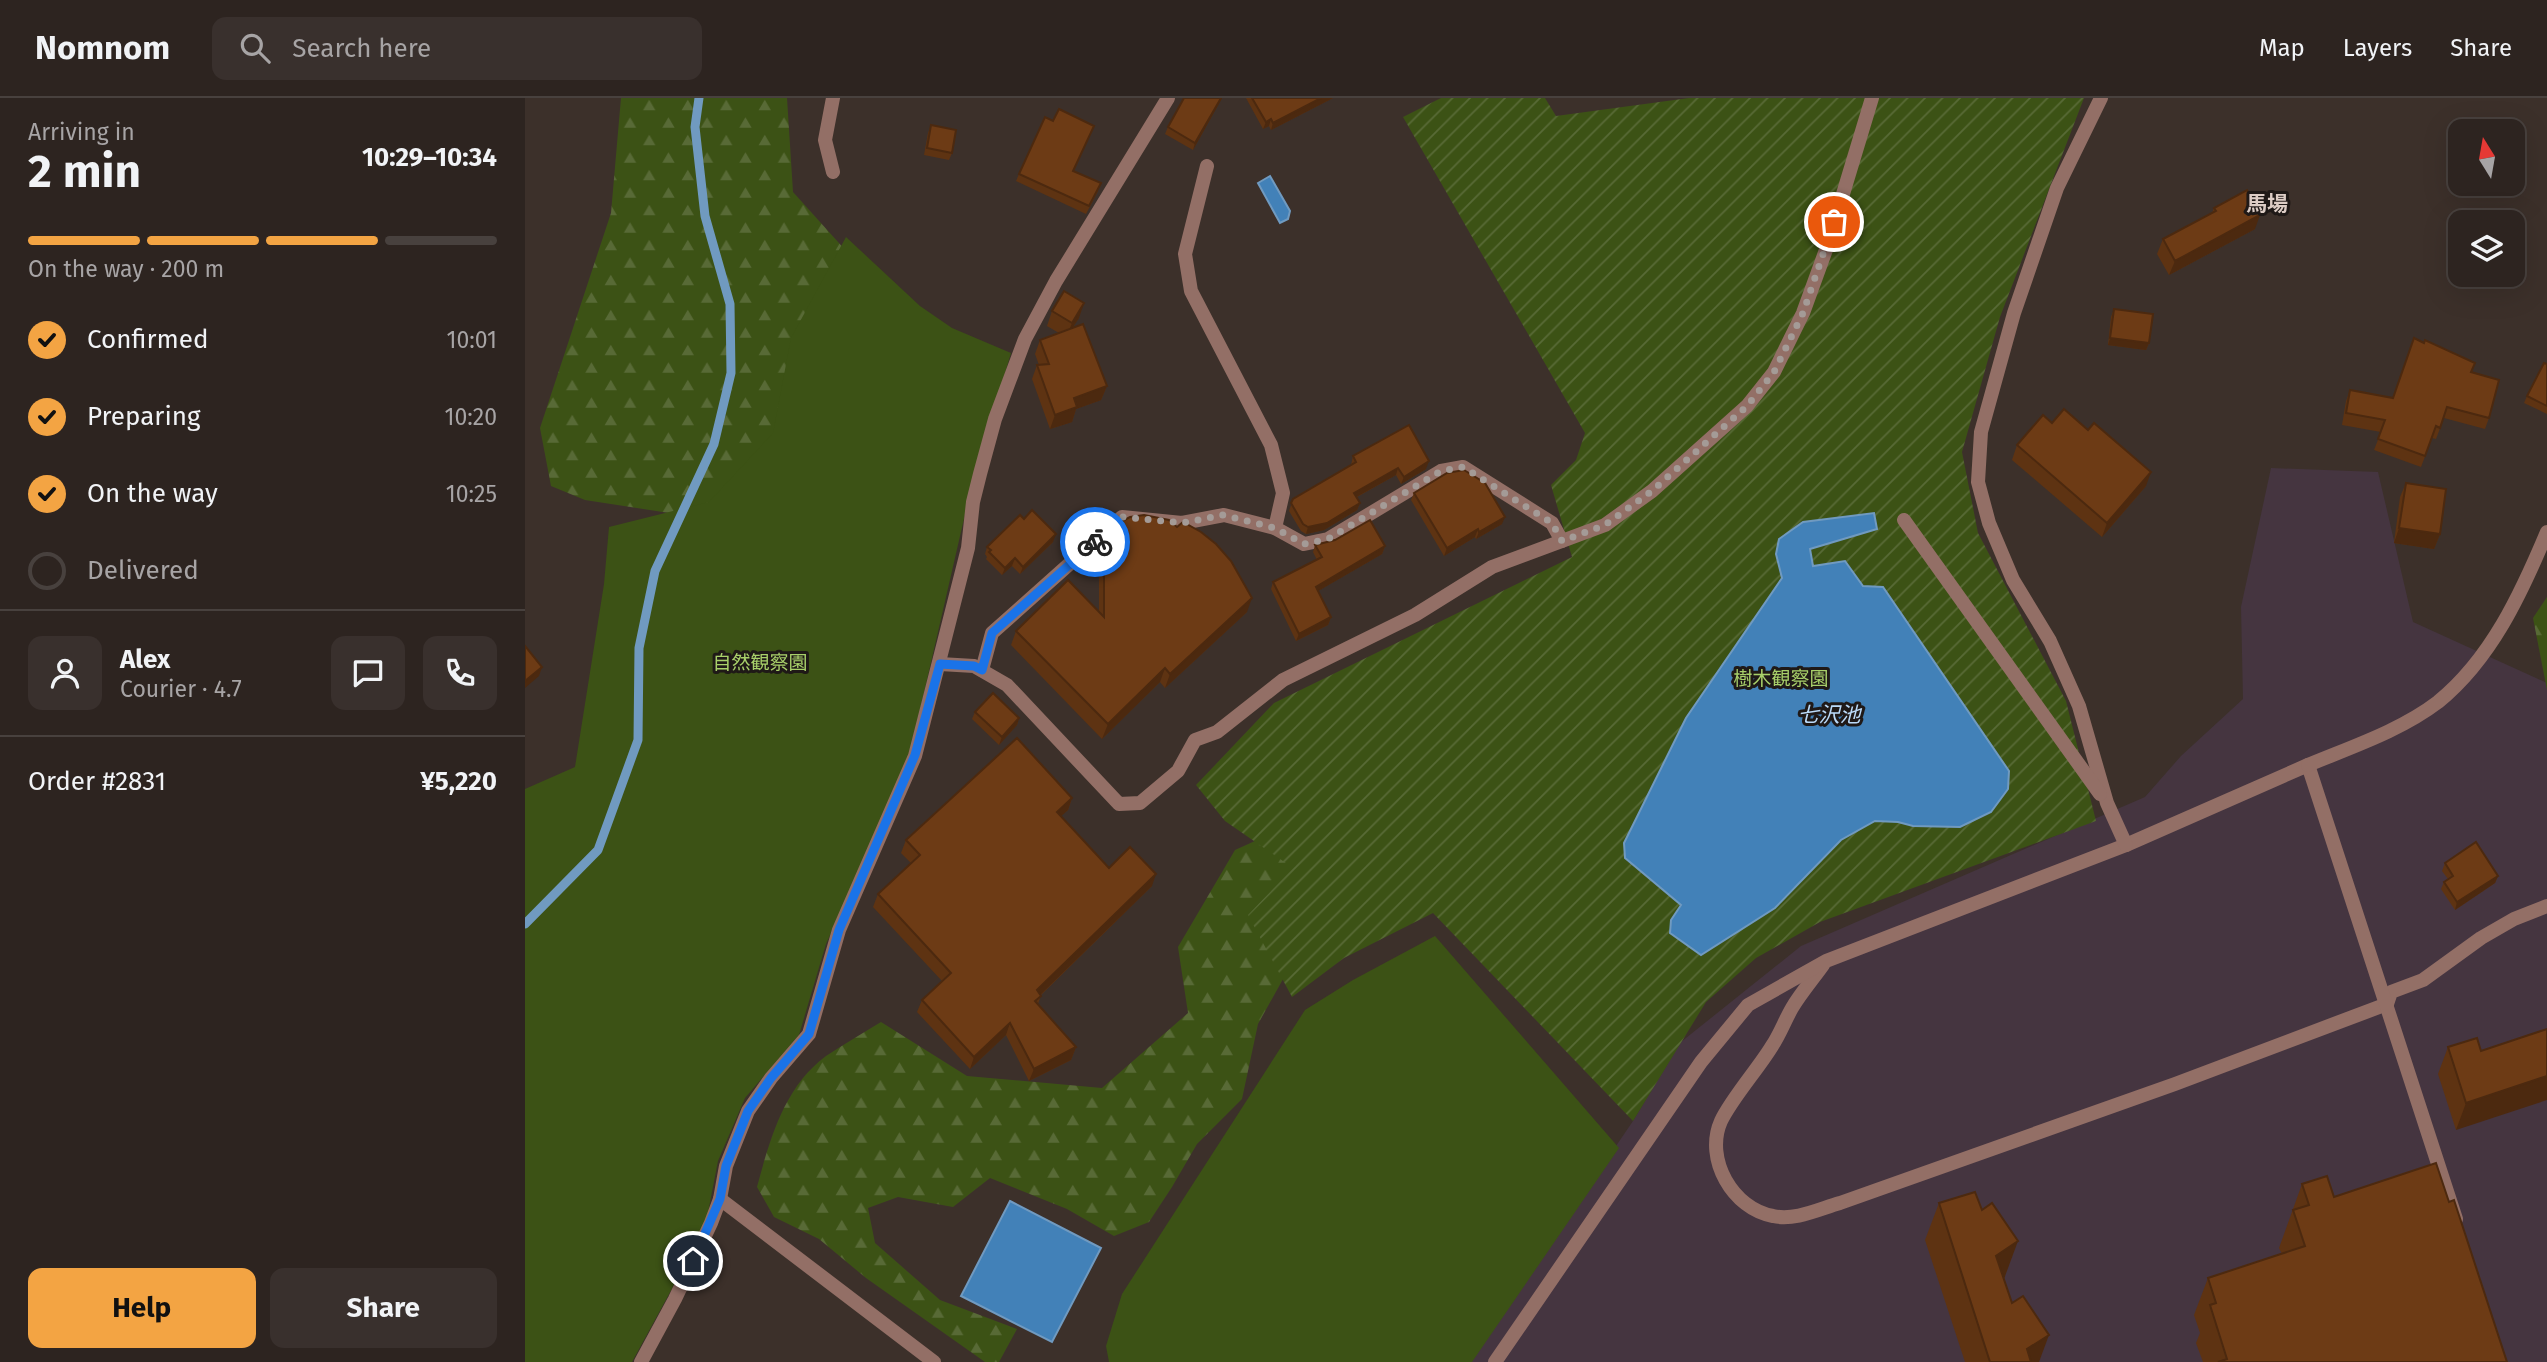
<!DOCTYPE html>
<html lang="en">
<head>
<meta charset="utf-8">
<style>
	:root { --surface:#2d2420; --page:#39302d; --text:#f1f3f6; --muted:#a7a4a5; --line:#48413e; --accent:#f3a443 }
	body { margin:0; font-family:"Fira Sans","Noto Sans JP",sans-serif; background:var(--page); color:var(--text); height:100vh; display:flex; flex-direction:column; font-size:26px; white-space:nowrap }
	* { box-sizing:border-box; margin:0 }
	p { font-size:23px; color:var(--muted) }
	.icon { flex:none; width:38px; height:38px; fill:none; stroke:currentColor; stroke-width:2; stroke-linecap:round; stroke-linejoin:round }
	.map { position:relative; flex:1; overflow:hidden }
	.side { display:flex; flex-direction:column; background:var(--surface); width:525px }
	.side>* { flex:none }
	.needle { width:46px; rotate:349deg }
	.buttons { position:absolute; left:1923px; top:21px; display:grid; gap:14px }
	.buttons a { display:grid; place-items:center; width:77px; height:77px; border-radius:14px; background:var(--surface); box-shadow:0 7px 28px #0002,0 0 0 2px var(--line); font-size:35px }
	.pin { position:absolute; display:grid; place-items:center; width:60px; height:60px; color:#fff; margin:-30px; border:4px solid #fff; border-radius:50%; box-shadow:0 2px 7px #0007 }
	.courier { position:absolute; display:grid; place-items:center; width:70px; height:70px; margin:-35px; border:5px solid #1a73e8; border-radius:50%; background:#fff; color:#222; box-shadow:0 2px 9px #0007 }
	.headline em { font-style:normal; font-weight:700 }
	.headline div { display:flex; flex-direction:column-reverse }
	.headline { display:flex; align-items:center; justify-content:space-between; height:119px; padding:0 28px }
	h1 { font-size:46px; font-weight:700; line-height:52px }
	.bar { display:grid; grid-template-columns:repeat(4,1fr); gap:10px 7px; align-content:center; height:84px; padding:0 28px }
	.bar i { height:9px; border-radius:5px; background:var(--line) }
	.bar .active { background:var(--accent) }
	.bar p { grid-column:span 4 }
	.line { display:flex; align-items:center; gap:18px; padding:0 28px; border-top:2px solid var(--line) }
	.line div { flex:1 }
	.round { display:grid; place-items:center; flex:none; width:74px; height:74px; border-radius:14px; background:var(--page) }
	ol { padding:0 28px; list-style:none }
	li { display:flex; align-items:center; gap:21px; height:77px }
	li p { margin-inline-start:auto }
	li .icon { padding:7px; border-radius:50%; background:var(--accent); color:#111; stroke-width:4 }
	li:last-child { color:var(--muted) }
	li i { width:38px; height:38px; border:4px solid var(--line); border-radius:50% }
	.button { display:flex; gap:14px; margin-top:auto; padding:14px 28px }
	.button a { flex:1; height:80px; border-radius:14px; background:var(--accent); color:#111; font-size:28px; font-weight:700; line-height:80px; text-align:center }
	.button a+a { background:var(--page); color:var(--text) }
	header { display:flex; align-items:center; gap:42px; box-sizing:border-box; height:98px; padding:0 35px; background:var(--surface); border-bottom:2px solid var(--line) }
	header strong { font-size:33px }
	nav { display:flex; gap:38px; margin-inline-start:auto; font-size:24px }
	.search { width:490px; height:63px; background:var(--page); display:flex; align-items:center; gap:18px; box-sizing:border-box; padding:0 24px; border-radius:14px; color:var(--muted); font-size:26px }
	main { display:flex; flex:1; min-height:0 }
	.map>svg:first-child { display:block }
	.commercial { fill:#453540 }
	.forest { fill:url(#forest-firs) }
	.park { fill:#3c5215 }
	.garden { fill:url(#garden-furrows) }
	.water { fill:#4281b8; stroke:#709ac0; stroke-width:2 }
	.lines { fill:none; stroke-linecap:round; stroke-linejoin:round }
	.stream { stroke:#709ac0; stroke-width:9 }
	.lane { stroke:#936f66; stroke-width:14 }
	.street { stroke:#936f66; stroke-width:14 }
	.wall { fill:#5e3312 }
	.shaded-wall { fill:#4c290f }
	.building { fill:#6d3b15; stroke:#4c290f; stroke-width:2 }
	.done { stroke:#a49b97; stroke-width:7; stroke-dasharray:0 12.6 }
	.route { stroke:#1a73e8; stroke-width:9 }
	.labels { text-anchor:middle; dominant-baseline:central; stroke-width:6; stroke-linejoin:round; paint-order:stroke }
	.park-label { font-size:19px; fill:#a8d06a; stroke:#1f1917 }
	.neighbourhood-label { font-size:21px; font-weight:bold; fill:#dcccc5; stroke:#1f1917 }
	.water-label { font-size:21px; font-style:italic; fill:#badaf9; stroke:#1f1917 }
</style>
</head>
<body>
<header>
<strong>Nomnom</strong>
<div class="search"><svg class="icon" aria-label="search" viewBox="0 0 24 24"><circle cx="10" cy="10" r="6"/><path d="M15 15l6 6"/></svg>Search here</div>
<nav><a>Map</a><a>Layers</a><a>Share</a></nav>
</header>
<main>
<section class="side">
<div class="headline"><div><h1>2 min</h1><p>Arriving in</p></div><em>10:29–10:34</em></div>
<div class="bar"><i class="active"></i><i class="active"></i><i class="active"></i><i></i><p>On the way · 200 m</p></div>
<ol>
<li><svg class="icon" aria-label="check" viewBox="0 0 24 24"><path d="M5 12l5 5 9-10"/></svg>Confirmed<p>10:01</p></li>
<li><svg class="icon" aria-label="check" viewBox="0 0 24 24"><path d="M5 12l5 5 9-10"/></svg>Preparing<p>10:20</p></li>
<li><svg class="icon" aria-label="check" viewBox="0 0 24 24"><path d="M5 12l5 5 9-10"/></svg>On the way<p>10:25</p></li>
<li><i></i>Delivered</li>
</ol>
<div class="line" style="height:126px"><a class="round"><svg class="icon" aria-label="person" viewBox="0 0 24 24"><circle cx="12" cy="8" r="4"/><path d="M4 21q1-7 8-7t8 7"/></svg></a><div><b>Alex</b><p>Courier · 4.7</p></div><a class="round"><svg class="icon" aria-label="chat" viewBox="0 0 24 24"><path d="M4 5h16v11H9l-5 4z"/></svg></a><a class="round"><svg class="icon" aria-label="phone" viewBox="0 0 24 24"><path d="M5 4h4l2 5-3 2q2 4 5 5l2-3 5 2v4C11 20 4 13 5 4z"/></svg></a></div>
<div class="line" style="height:91px"><div>Order #2831</div><b>¥5,220</b></div>
<div class="button"><a>Help</a><a>Share</a></div>
</section>
<div class="map">
<svg width="2022" height="1264" viewBox="0 0 2022 1264">
	<defs>
		<pattern id="forest-firs" width="22" height="20" patternUnits="userSpaceOnUse" patternTransform="scale(1.75)"><rect width="22" height="20" fill="#3c5215"/><path d="M5 1l3.5 6h-7zM16 11l3.5 6h-7z" fill="#586a36"/></pattern>
		<pattern id="garden-furrows" width="10" height="10" patternUnits="userSpaceOnUse" patternTransform="scale(1.75)"><rect width="10" height="10" fill="#3c5215"/><path d="M-1 1l2-2M0 10L10 0M9 11l2-2" fill="none" stroke="#586a36"/></pattern>
	</defs>
	<rect width="100%" height="100%" fill="#3c302a"/>
	<polygon class="commercial" points="1746,370 1853,374 1888,524 2022,585 2022,1264 944,1264 1108,1023 1156,944 1276,848 1620,699 1656,658 1718,601 1716,509"/>
	<g class="forest">
		<polygon points="96,0 262,0 268,94 413,255 235,429 60,402 26,388 15,330 86,115"/>
		<polygon points="2022,499 2022,592 2008,520"/>
		<path d="M741,738L930,779L787,829L733,926L717,1001L672,1046L647,1089L624,1124L589,1138L542,1111L465,1080L428,1109L373,1099L343,1110L350,1145L415,1202L492,1231L474,1264H460L341,1180L294,1141L249,1119L232,1089C245,1041 259,989 301,958C319,946 338,935 356,924L442,978L577,990L663,915L653,849L710,752Z"/>
	</g>
	<g class="park">
		<polygon points="321,139 395,208 427,230 486,255 447,386 384,660 301,846 274,937 220,1000 193,1063 180,1130 107,1264 0,1264 0,691 50,669 79,486 84,429 184,404 248,335 266,240"/>
		<polygon points="910,838 1094,1050 947,1264 584,1264 581,1248 597,1196 780,912 828,882"/>
	</g>
	<polygon class="garden" points="916,0 1020,0 1031,18 1164,0 1559,0 1475,219 1437,354 1453,435 1541,603 1571,723 1295,824 1231,860 1181,904 1108,1023 908,815 819,860 767,899 723,817 768,770 700,723 671,687 749,605 1047,459 1026,387 1051,362 1060,335 878,19"/>
	<g class="water">
		<polygon points="745,78 765,113 763,121 755,125 733,85"/>
		<polygon points="1349,415 1352,431 1285,451 1288,468 1320,463 1338,488 1358,489 1484,673 1483,691 1466,714 1435,729 1388,728 1373,724 1350,723 1316,742 1250,810 1176,857 1145,835 1146,822 1156,807 1100,760 1099,745 1161,620 1257,480 1251,456 1254,441 1278,424"/>
		<polygon points="485,1103 576,1150 527,1244 436,1198"/>
	</g>
	<g class="lines">
		<polyline class="stream" points="0,826 73,752 113,642 114,550 130,473 189,346 206,275 205,206 180,118 170,29 174,0"/>
		<g class="lane">
			<polyline points="682,68 660,156 666,193 746,347 758,395 750,430"/>
			<polyline points="415,566 449,568 482,587 594,706 615,705 653,673 670,642 692,634 758,582 890,517 967,469 1080,427 1127,393 1222,308 1249,274 1278,215 1302,149 1347,0"/>
			<polyline points="457,572 467,535 597,419 657,425 699,417 750,430 779,446 803,441 916,373 938,369 1027,425 1037,443"/>
			<path d="M1298,867C1288,881 1276,895 1267,910C1260,922 1255,936 1247,948C1233,971 1207,1000 1196,1023C1179,1061 1208,1111 1248,1118C1270,1123 1294,1111 1315,1105L1650,986L1862,906"/>
			<polyline points="1862,906 1866,894 1898,882 1956,840 1989,821 2022,808"/>
			<polyline points="970,1264 1176,964 1223,907 1301,863 1601,747 1783,667 1931,1121"/>
		</g>
		<g class="street">
			<polyline points="1576,0 1532,90 1489,215 1456,334 1453,384 1464,425 1488,482 1525,543 1554,608 1582,705 1601,747"/>
			<polyline points="308,74 300,42 308,0"/>
			<polyline points="1379,422 1575,696"/>
			<path d="M1783,667C1826,649 1875,633 1913,604C1966,561 1996,496 2022,434"/>
			<polyline points="195,1101 409,1264"/>
			<polyline points="116,1264 150,1201 186,1125 195,1101 201,1068 223,1013 246,980 284,936 314,832 390,658 443,450 448,404 455,376 470,321 500,241 531,183 643,0"/>
		</g>
	</g>
	<g class="wall">
		<polygon points="697,0 668,52 640,36 643,29"/>
		<polygon points="721,0 808,0 746,32 744,28 738,31"/>
		<polygon points="528,23 569,28 549,73 573,93 561,116 491,83 494,76"/>
		<polygon points="406,27 427,55 424,62 399,57 403,35"/>
		<polygon points="1689,110 1730,131 1644,177 1632,156 1638,141 1687,115"/>
		<polygon points="1589,211 1624,245 1621,252 1583,247 1586,219"/>
		<polygon points="527,213 554,220 547,230 582,288 576,302 551,311 547,324 525,331 507,281 512,267 514,267 510,256 515,242 534,235 522,228"/>
		<polygon points="1899,245 1950,265 1947,274 1964,320 1960,331 1919,320 1911,341 1907,340 1896,369 1849,352 1856,334 1817,327 1821,303 1825,292 1868,300"/>
		<polygon points="2022,266 2022,316 1999,305 2002,298"/>
		<polygon points="1527,325 1563,332 1621,388 1577,439 1487,362 1492,347"/>
		<polygon points="828,358 901,371 876,386 871,377 832,399 835,405 832,412 799,432 781,436 776,433 764,413 768,401 826,367"/>
		<polygon points="1881,385 1915,436 1909,451 1869,445 1875,399"/>
		<polygon points="889,395 977,426 951,441 950,439 919,458 886,402"/>
		<polygon points="582,436 722,514 640,590 635,584 577,641 486,547 491,533 574,513 574,460"/>
		<polygon points="528,444 495,476 487,468 477,477 461,461 462,459 460,456 462,449"/>
		<polygon points="790,447 860,448 857,456 793,493 806,519 803,527 771,543 746,491 748,484 792,462 788,454"/>
		<polygon points="450,614 494,620 492,627 474,647 447,621"/>
		<polygon points="547,700 543,712 536,718 584,770 627,788 516,897 513,906 551,949 546,962 504,983 481,937 445,971 392,914 397,902 417,883 348,809 353,796 386,765 376,755 381,742"/>
		<polygon points="1920,765 1973,778 1970,785 1930,812 1916,791 1919,784 1923,781 1917,773"/>
		<polygon points="2022,931 1931,1032 1913,976 1923,949 1956,953"/>
		<polygon points="1777,1086 1809,1099 1924,1104 1982,1264 1678,1264 1671,1245 1675,1235 1669,1217 1683,1180 1757,1156 1754,1150"/>
		<polygon points="1414,1105 1457,1112 1487,1205 1514,1264 1440,1264 1400,1142"/>
	</g>
	<g class="shaded-wall">
		<polygon points="696,0 697,0 668,52 670,45"/>
		<polygon points="796,0 808,0 746,32 748,25"/>
		<polygon points="746,21 744,28 738,31 741,24"/>
		<polygon points="1735,117 1730,131 1644,177 1650,163"/>
		<polygon points="559,205 554,220 541,240 547,225"/>
		<polygon points="1585,240 1624,245 1621,252 1583,247"/>
		<polygon points="582,288 576,302 551,311 547,324 525,331 530,317 549,300"/>
		<polygon points="904,363 901,371 876,386 879,379"/>
		<polygon points="873,370 871,377 826,402 829,395"/>
		<polygon points="1626,374 1621,388 1577,439 1582,425"/>
		<polygon points="835,405 832,412 799,432 781,436 783,429"/>
		<polygon points="980,419 977,426 951,441 954,434"/>
		<polygon points="1874,430 1915,436 1909,451 1869,445"/>
		<polygon points="953,431 950,439 919,458 922,450"/>
		<polygon points="531,436 528,444 495,476 498,469"/>
		<polygon points="860,448 857,456 788,496 791,489"/>
		<polygon points="490,460 487,468 477,477 480,470"/>
		<polygon points="727,500 722,514 640,590 645,576"/>
		<polygon points="806,519 803,527 771,543 774,536"/>
		<polygon points="17,569 14,578 0,590 0,583"/>
		<polygon points="640,570 635,584 577,641 583,626"/>
		<polygon points="494,620 492,627 474,647 477,639"/>
		<polygon points="547,700 543,712 527,726 532,714"/>
		<polygon points="631,776 627,788 507,905 512,892"/>
		<polygon points="1973,778 1970,785 1930,812 1932,804"/>
		<polygon points="485,925 481,937 445,971 449,959"/>
		<polygon points="551,949 546,962 504,983 509,971"/>
		<polygon points="2022,978 2022,1002 1931,1032 1941,1005"/>
		<polygon points="1493,1143 1479,1181 1471,1158"/>
		<polygon points="1524,1237 1514,1264 1497,1264 1502,1251"/>
	</g>
	<g class="building">
		<polygon points="659,0 696,0 670,45 643,29"/>
		<polygon points="727,0 796,0 748,25 746,21 741,24"/>
		<polygon points="534,11 569,28 548,73 576,85 564,108 494,76 520,19 528,23"/>
		<polygon points="406,27 431,32 427,55 402,50"/>
		<polygon points="1722,92 1735,117 1650,163 1638,141 1691,113 1689,110"/>
		<polygon points="539,193 559,205 547,225 527,213"/>
		<polygon points="1589,211 1628,216 1624,245 1585,240"/>
		<polygon points="558,226 582,288 549,300 552,309 530,317 512,267 524,266 515,242"/>
		<polygon points="1889,240 1899,245 1900,242 1950,265 1946,274 1974,282 1964,320 1922,309 1915,330 1911,328 1900,358 1853,341 1860,322 1821,315 1825,292 1868,300"/>
		<polygon points="2019,265 2022,266 2022,308 2002,298"/>
		<polygon points="1539,311 1563,332 1569,325 1626,374 1582,425 1492,347 1518,317 1527,325"/>
		<polygon points="884,327 904,363 879,379 873,370 829,395 835,405 802,425 783,429 778,426 766,405 768,401 831,364 828,358"/>
		<polygon points="939,372 960,385 980,419 954,434 953,431 922,450 889,395 922,375"/>
		<polygon points="1881,385 1921,391 1915,436 1874,430"/>
		<polygon points="507,412 531,436 498,469 490,460 480,470 464,454 466,452 462,449 495,417 499,421"/>
		<polygon points="619,417 644,422 652,429 658,424 676,434 691,446 706,463 727,500 645,576 640,570 583,626 491,533 543,482 579,519 579,446 582,436 597,423 605,419"/>
		<polygon points="845,422 860,448 791,489 806,519 774,536 748,484 797,459 790,447 810,442"/>
		<polygon points="0,548 17,569 0,583"/>
		<polygon points="468,595 494,620 477,639 450,614"/>
		<polygon points="492,640 547,700 532,714 584,770 605,749 631,776 512,892 516,898 510,903 551,949 509,971 485,925 449,959 397,902 426,875 353,796 395,757 381,742"/>
		<polygon points="1951,744 1973,778 1932,804 1919,784 1928,778 1920,765"/>
		<polygon points="2022,931 2022,978 1941,1005 1923,949 1952,940 1956,953"/>
		<polygon points="1911,1065 1924,1104 1929,1102 1982,1264 1693,1264 1702,1261 1685,1207 1691,1205 1683,1180 1780,1148 1768,1112 1784,1107 1777,1086 1802,1078 1809,1099"/>
		<polygon points="1450,1094 1457,1112 1467,1105 1493,1143 1471,1158 1487,1205 1498,1198 1524,1237 1502,1251 1506,1264 1465,1264 1414,1105"/>
	</g>
	<g class="lines">
		<polyline class="done" points="570,444 597,419 657,425 698,417 750,430 779,446 803,441 916,373 938,369 1027,425 1037,443 1080,427 1127,393 1222,308 1249,274 1278,215 1309,124"/>
		<polyline class="route" points="168,1163 195,1101 201,1068 223,1013 246,980 284,936 314,832 390,657 415,566 449,568 457,572 467,535 570,444"/>
	</g>
	<g class="labels">
		<g class="park-label">
			<text x="235" y="564">自然観察園</text>
			<text x="1256" y="580">樹木観察園</text>
		</g>
		<g class="neighbourhood-label">
			<text x="1742" y="106">馬場</text>
		</g>
		<g class="water-label">
			<text x="1304" y="617">七沢池</text>
		</g>
	</g>
</svg>
<div class="buttons">
<a><svg class="needle" viewBox="-14 -14 28 28"><path d="M0-13l5 13h-10z" fill="#e53935"/><path d="M0 13l5-13h-10z" fill="#a7a4a5"/></svg></a>
<a><svg class="icon" aria-label="layers" viewBox="0 0 24 24"><path d="M12 4l9 5-9 5-9-5zM3 14l9 5 9-5"/></svg></a>
</div>
<div class="pin" style="left:1309px;top:124px;background:#ea580c"><svg class="icon" aria-label="bag" viewBox="0 0 24 24"><path d="M5 8h14l-1 12H6zM9 8a3 3 0 0 1 6 0"/></svg></div>
<div class="pin" style="left:168px;top:1163px;background:#1f2937"><svg class="icon" aria-label="home" viewBox="0 0 24 24"><path d="M3 11l9-7 9 7M6 9v11h12V9"/></svg></div>
<div class="courier" style="left:570px;top:444px"><svg class="icon" aria-label="bike" viewBox="0 0 24 24"><circle cx="6" cy="16" r="4"/><circle cx="18" cy="16" r="4"/><path d="M6 16l4-8h5l3 8M10 8l3 8H6M13 5h3"/></svg></div>
</div>
</main>
</body>
</html>
